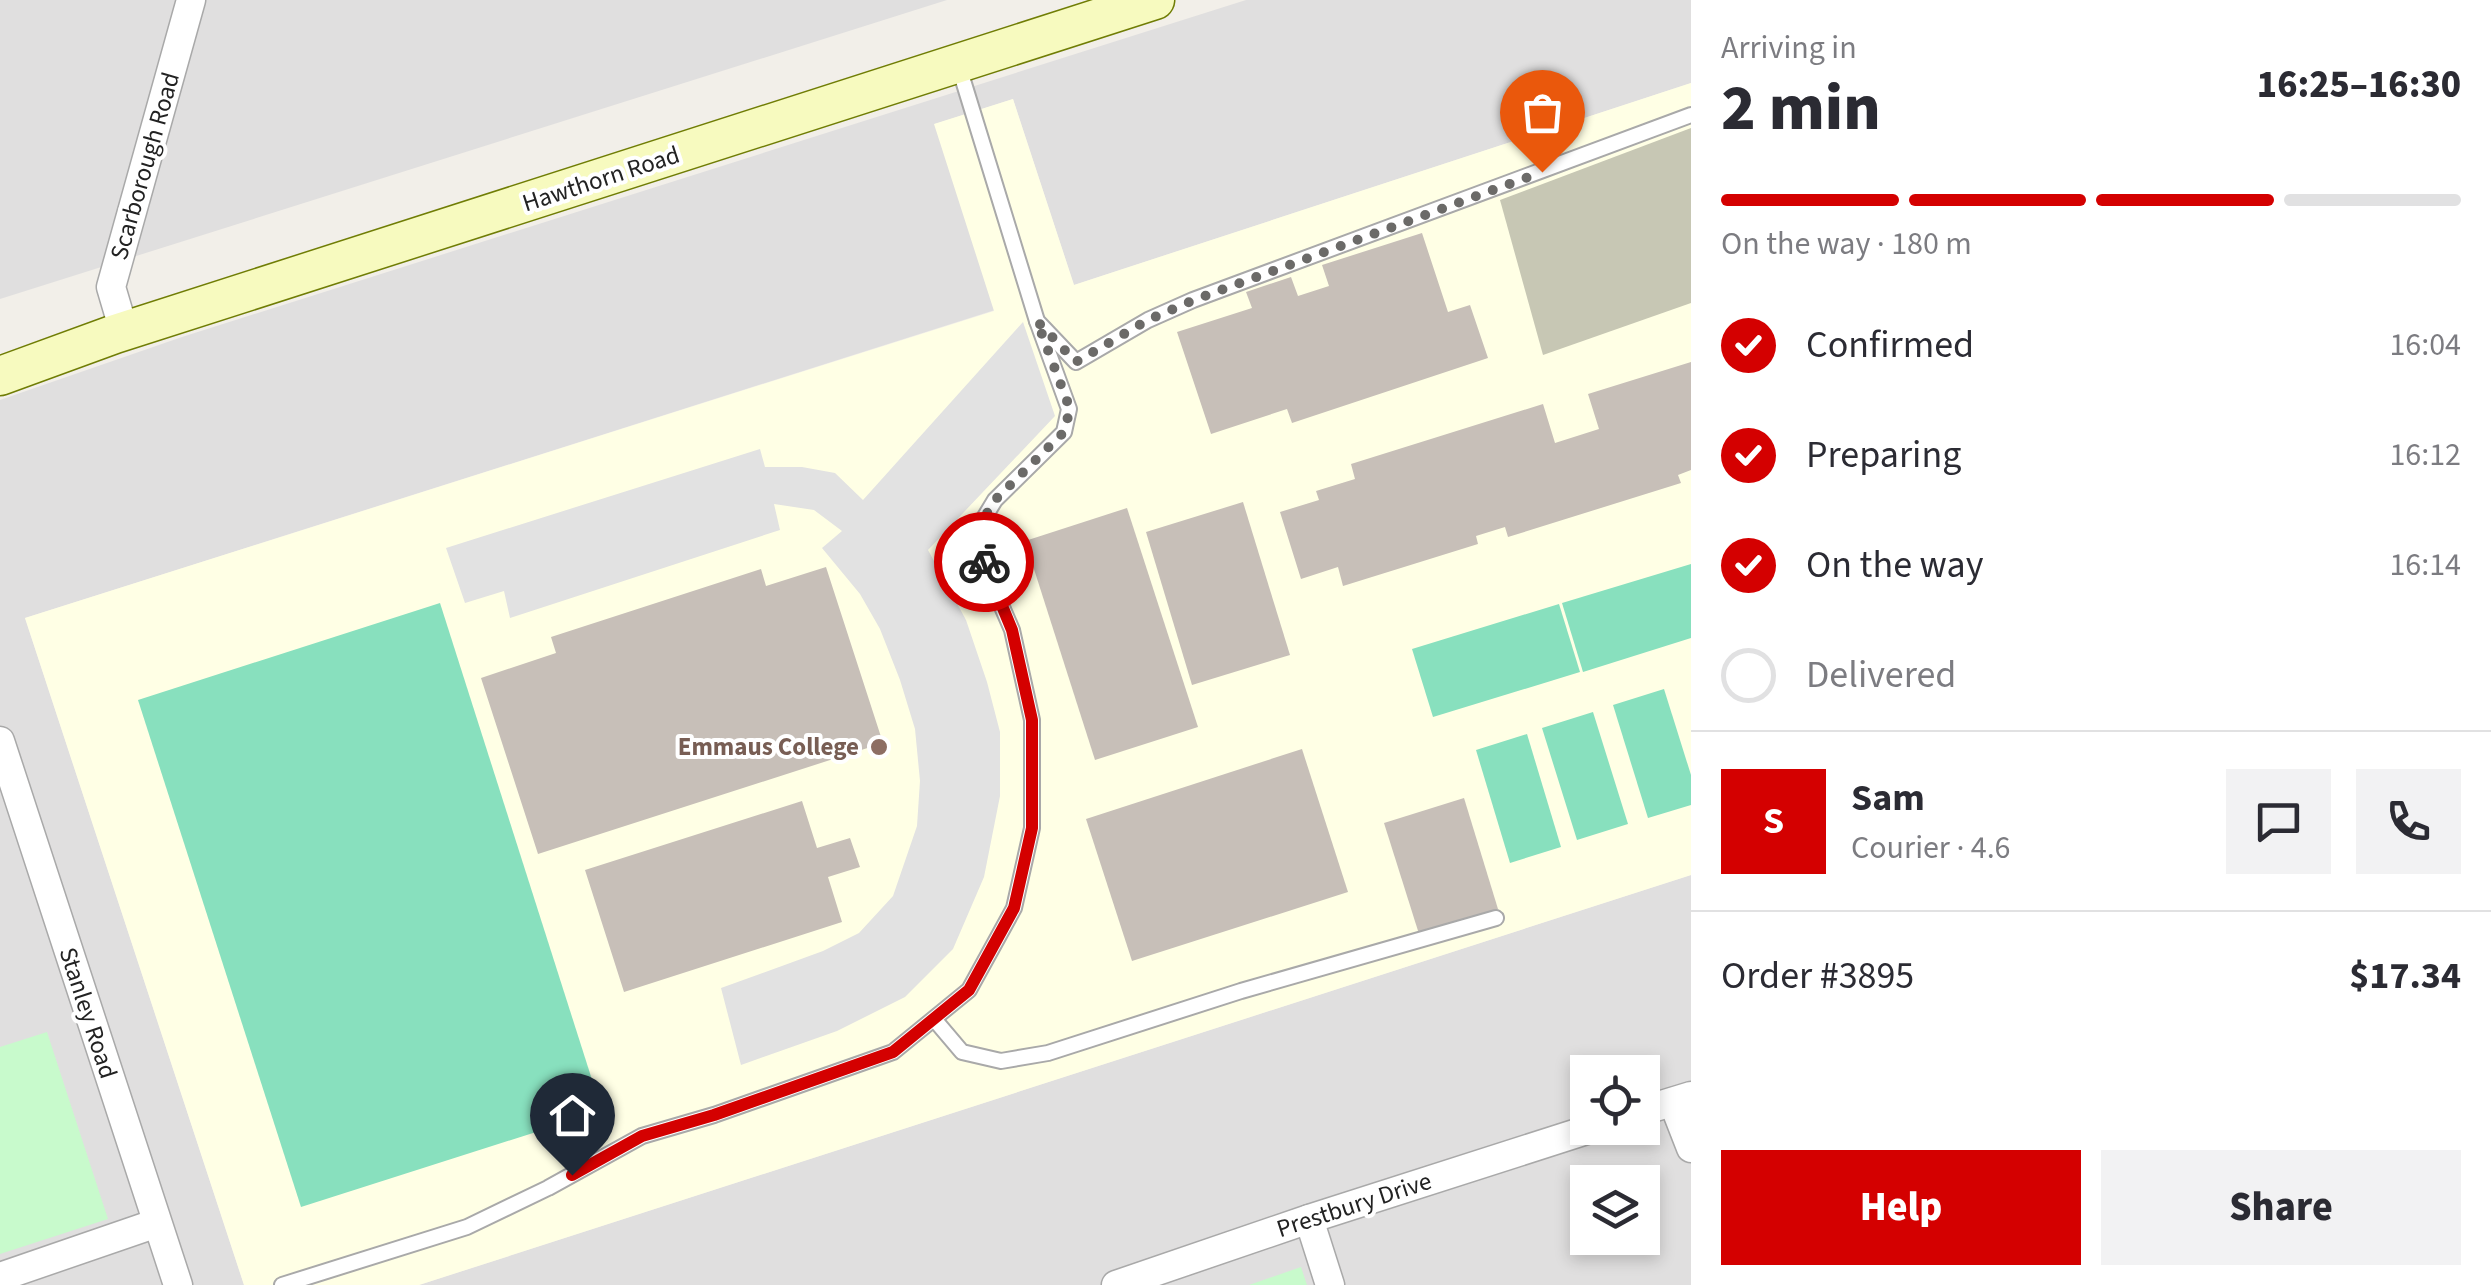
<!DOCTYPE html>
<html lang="en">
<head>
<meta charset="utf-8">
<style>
	:root { --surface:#fff; --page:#f2f2f3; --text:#2b2b33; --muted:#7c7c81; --line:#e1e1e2; --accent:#d40000 }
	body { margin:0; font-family:"Source Sans 3",sans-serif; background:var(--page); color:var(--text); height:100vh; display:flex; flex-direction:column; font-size:38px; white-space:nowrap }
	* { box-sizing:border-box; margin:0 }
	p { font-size:32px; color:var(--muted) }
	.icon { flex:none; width:55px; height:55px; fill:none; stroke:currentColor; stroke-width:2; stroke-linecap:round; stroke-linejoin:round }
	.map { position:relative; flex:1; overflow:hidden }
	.panel { display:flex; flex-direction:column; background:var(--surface); width:800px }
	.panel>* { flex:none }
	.fabs { position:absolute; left:1570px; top:1055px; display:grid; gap:20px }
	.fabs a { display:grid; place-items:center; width:90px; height:90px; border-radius:0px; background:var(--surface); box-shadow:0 5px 15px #0003; font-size:50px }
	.pin { position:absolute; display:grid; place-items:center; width:85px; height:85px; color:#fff; margin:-102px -42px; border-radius:50% 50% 50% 0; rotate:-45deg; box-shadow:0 0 10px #0007 }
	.pin .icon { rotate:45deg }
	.courier { position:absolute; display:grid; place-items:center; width:100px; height:100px; margin:-50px; border:8px solid #d40000; border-radius:50%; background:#fff; color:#222; box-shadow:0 2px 12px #0007 }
	.headline em { font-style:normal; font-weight:800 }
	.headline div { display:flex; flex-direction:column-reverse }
	.headline { display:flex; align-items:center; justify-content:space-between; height:170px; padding:0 30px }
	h1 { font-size:65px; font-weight:800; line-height:75px }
	.bar { display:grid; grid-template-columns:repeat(4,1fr); gap:15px 10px; align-content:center; height:120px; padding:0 30px }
	.bar i { height:12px; border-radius:8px; background:var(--line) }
	.bar .current { background:var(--accent) }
	.bar p { grid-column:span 4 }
	.line { display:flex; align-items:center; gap:25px; padding:0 30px; border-top:2px solid var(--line) }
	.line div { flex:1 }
	.round { display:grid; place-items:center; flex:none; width:105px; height:105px; border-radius:0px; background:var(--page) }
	ol { padding:0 30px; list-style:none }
	li { display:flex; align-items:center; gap:30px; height:110px }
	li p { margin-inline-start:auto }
	li .icon { padding:10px; border-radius:50%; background:var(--accent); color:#fff; stroke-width:4 }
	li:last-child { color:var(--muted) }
	li i { width:55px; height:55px; border:5px solid var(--line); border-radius:50% }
	.action { display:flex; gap:20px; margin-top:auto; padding:20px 30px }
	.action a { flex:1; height:115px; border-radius:0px; background:var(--accent); color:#fff; font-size:40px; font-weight:800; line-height:115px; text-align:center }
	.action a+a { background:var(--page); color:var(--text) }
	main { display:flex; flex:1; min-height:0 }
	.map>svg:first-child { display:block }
	.residential { fill:#e0dfdf; fill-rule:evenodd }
	.education { fill:#ffffe5 }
	.construction { fill:#c7c7b4 }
	.park { fill:#c8facc }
	.pitch { fill:#88e0be }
	.parking { fill:#e2e2e2 }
	.building { fill:#c7bfb8 }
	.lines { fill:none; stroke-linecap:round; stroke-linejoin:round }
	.lane-casing { stroke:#a9a9a9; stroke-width:18 }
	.street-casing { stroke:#a9a9a9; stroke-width:31 }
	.secondary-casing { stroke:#707d05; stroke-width:41 }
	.lane { stroke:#fff; stroke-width:14 }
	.street { stroke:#fff; stroke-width:28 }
	.secondary { stroke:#f7fabf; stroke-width:38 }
	.done { stroke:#6b6a68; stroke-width:10; stroke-dasharray:0 18 }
	.route { stroke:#d40000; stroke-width:12 }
	.education-dot { fill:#8d6e63; stroke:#fff; stroke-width:4 }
	.labels { text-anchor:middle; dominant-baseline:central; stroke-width:8; stroke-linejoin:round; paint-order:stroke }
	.street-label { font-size:25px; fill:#222; stroke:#fff }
	.education-label { font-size:25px; font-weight:bold; fill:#785e54; stroke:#fff; text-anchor:end }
</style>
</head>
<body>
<main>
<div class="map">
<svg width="1691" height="1285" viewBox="0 0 1691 1285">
	<rect width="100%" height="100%" fill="#f2efe9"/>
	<g class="residential">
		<polygon points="0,0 947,0 0,299"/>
		<polygon points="1246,0 1691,0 1691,83 1074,285 1013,99 935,124 995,310 25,618 244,1285 0,1285 0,400 182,337"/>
		<path d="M1691,875V1285H419ZM1588,1072H1642V1128H1588ZM1588,1182H1642V1238H1588Z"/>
	</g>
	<polygon class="education" points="1691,83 1691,875 419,1285 244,1285 25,618 994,311 934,124 1013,99 1074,285"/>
	<polygon class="construction" points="1691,128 1691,303 1543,355 1500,200"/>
	<g class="park">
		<polygon points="47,1032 108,1219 0,1254 0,1047"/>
		<polygon points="1301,1267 1307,1285 1249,1285"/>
	</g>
	<g class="pitch">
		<polygon points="1691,564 1691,638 1583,672 1562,603"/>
		<polygon points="440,603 602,1111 301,1207 138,700"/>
		<polygon points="1559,604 1580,672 1433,717 1412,649"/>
		<polygon points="1664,689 1691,775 1691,805 1648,818 1613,705"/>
		<polygon points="1593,712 1628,824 1577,840 1542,728"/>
		<polygon points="1527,734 1561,847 1510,863 1476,750"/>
	</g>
	<polygon class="parking" points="1023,322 1055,416 928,550 966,620 987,682 1000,732 1000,796 984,877 953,949 905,997 837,1031 741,1065 721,988 823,951 859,933 893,896 917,826 920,781 915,729 900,680 880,629 860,594 822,548 842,531 814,510 774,504 780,530 510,618 504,591 465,603 446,548 760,449 765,467 802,467 835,473 863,500"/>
	<g class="building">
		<polygon points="1422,233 1448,312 1470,305 1488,358 1292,423 1287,409 1211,434 1177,332 1252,308 1246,292 1291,277 1298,296 1329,286 1322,265"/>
		<polygon points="1691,362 1691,470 1678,475 1681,483 1508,537 1505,527 1476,536 1478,544 1343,586 1338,567 1301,579 1280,512 1319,500 1316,491 1355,479 1351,464 1543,404 1555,443 1599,429 1588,394"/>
		<polygon points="1243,502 1290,655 1192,685 1146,532"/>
		<polygon points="1127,508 1198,727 1095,760 1025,541"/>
		<polygon points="826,567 883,743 538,854 481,678 556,653 551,637 761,569 766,586"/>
		<polygon points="1302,749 1348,892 1132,961 1086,819"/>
		<polygon points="1464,798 1498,909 1419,934 1384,823"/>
		<polygon points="802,801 817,848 850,838 860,867 828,877 842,922 624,992 585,870"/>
	</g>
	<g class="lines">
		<g class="lane-casing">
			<g id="lane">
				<polyline points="958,64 1037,321 1076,362 1148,320 1193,300 1691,115"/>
				<polyline points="934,1019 962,1052 1001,1061 1048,1053 1241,991 1496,918"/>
				<polyline points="282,1285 467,1227 548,1188 642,1136 714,1115 893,1052 969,990 1014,908 1032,828 1032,720 1012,630 986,570 975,533 995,500 1064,432 1069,409 1037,321"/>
			</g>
		</g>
		<g class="street-casing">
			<g id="street">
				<polyline points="124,331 111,287 191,0"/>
				<polyline points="0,741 178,1285"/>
				<polyline points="1673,1102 1691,1148"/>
				<polyline points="1642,1111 1691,1096"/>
				<polyline points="1309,1219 1330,1285"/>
				<polyline points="0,1277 157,1223"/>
				<polyline points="1116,1285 1309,1219 1593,1128"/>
			</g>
		</g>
		<g class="secondary-casing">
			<polyline id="secondary" points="0,376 115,334 1155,0"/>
		</g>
		<use href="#lane" class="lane"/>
		<use href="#street" class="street"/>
		<use href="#secondary" class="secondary"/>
	</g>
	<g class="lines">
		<polyline class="done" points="984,562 975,533 995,500 1064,432 1070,409 1037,321 1076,362 1148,320 1194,300 1542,172"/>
		<polyline class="route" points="572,1175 642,1136 714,1115 893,1052 969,990 1014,908 1032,828 1032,720 1012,630 984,562"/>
	</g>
	<circle class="education-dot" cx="879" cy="747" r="10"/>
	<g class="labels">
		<g class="street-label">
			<text transform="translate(145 166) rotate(-74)">Scarborough Road</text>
			<text transform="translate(601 179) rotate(-18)">Hawthorn Road</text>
			<text transform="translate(88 1013) rotate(72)">Stanley Road</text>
			<text transform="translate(1354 1205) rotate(-18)">Prestbury Drive</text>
		</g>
		<g class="education-label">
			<text x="859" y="747">Emmaus College</text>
		</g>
	</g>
</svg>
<div class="fabs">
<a><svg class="icon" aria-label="locate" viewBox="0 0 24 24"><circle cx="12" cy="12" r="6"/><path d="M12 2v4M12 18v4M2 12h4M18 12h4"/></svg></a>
<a><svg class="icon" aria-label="layers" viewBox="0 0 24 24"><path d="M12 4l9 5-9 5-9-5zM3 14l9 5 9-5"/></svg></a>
</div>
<div class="pin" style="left:1542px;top:172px;background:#ea580c"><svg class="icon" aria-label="bag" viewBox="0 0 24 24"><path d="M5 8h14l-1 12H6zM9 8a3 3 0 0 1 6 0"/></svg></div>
<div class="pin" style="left:572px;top:1175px;background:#1f2937"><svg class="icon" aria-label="home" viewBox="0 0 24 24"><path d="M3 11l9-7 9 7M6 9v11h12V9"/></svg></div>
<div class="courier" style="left:984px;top:562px"><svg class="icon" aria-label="bike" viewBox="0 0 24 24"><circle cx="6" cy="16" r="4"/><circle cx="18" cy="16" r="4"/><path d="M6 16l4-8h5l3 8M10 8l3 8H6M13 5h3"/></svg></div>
</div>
<section class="panel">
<div class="headline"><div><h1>2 min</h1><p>Arriving in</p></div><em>16:25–16:30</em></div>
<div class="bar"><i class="current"></i><i class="current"></i><i class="current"></i><i></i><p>On the way · 180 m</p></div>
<ol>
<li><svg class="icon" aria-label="check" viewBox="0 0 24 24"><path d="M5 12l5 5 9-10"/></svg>Confirmed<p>16:04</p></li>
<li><svg class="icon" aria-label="check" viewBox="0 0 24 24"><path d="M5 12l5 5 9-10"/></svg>Preparing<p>16:12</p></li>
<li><svg class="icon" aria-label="check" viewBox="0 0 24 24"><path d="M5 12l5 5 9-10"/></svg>On the way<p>16:14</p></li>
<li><i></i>Delivered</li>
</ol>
<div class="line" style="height:180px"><b class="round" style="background:var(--accent);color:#fff">S</b><div><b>Sam</b><p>Courier · 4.6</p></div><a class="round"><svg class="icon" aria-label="chat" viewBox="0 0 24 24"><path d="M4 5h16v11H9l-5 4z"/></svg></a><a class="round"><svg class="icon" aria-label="phone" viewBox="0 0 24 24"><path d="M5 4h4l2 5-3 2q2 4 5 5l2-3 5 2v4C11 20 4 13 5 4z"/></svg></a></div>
<div class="line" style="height:130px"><div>Order #3895</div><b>$17.34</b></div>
<div class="action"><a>Help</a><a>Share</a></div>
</section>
</main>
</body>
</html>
